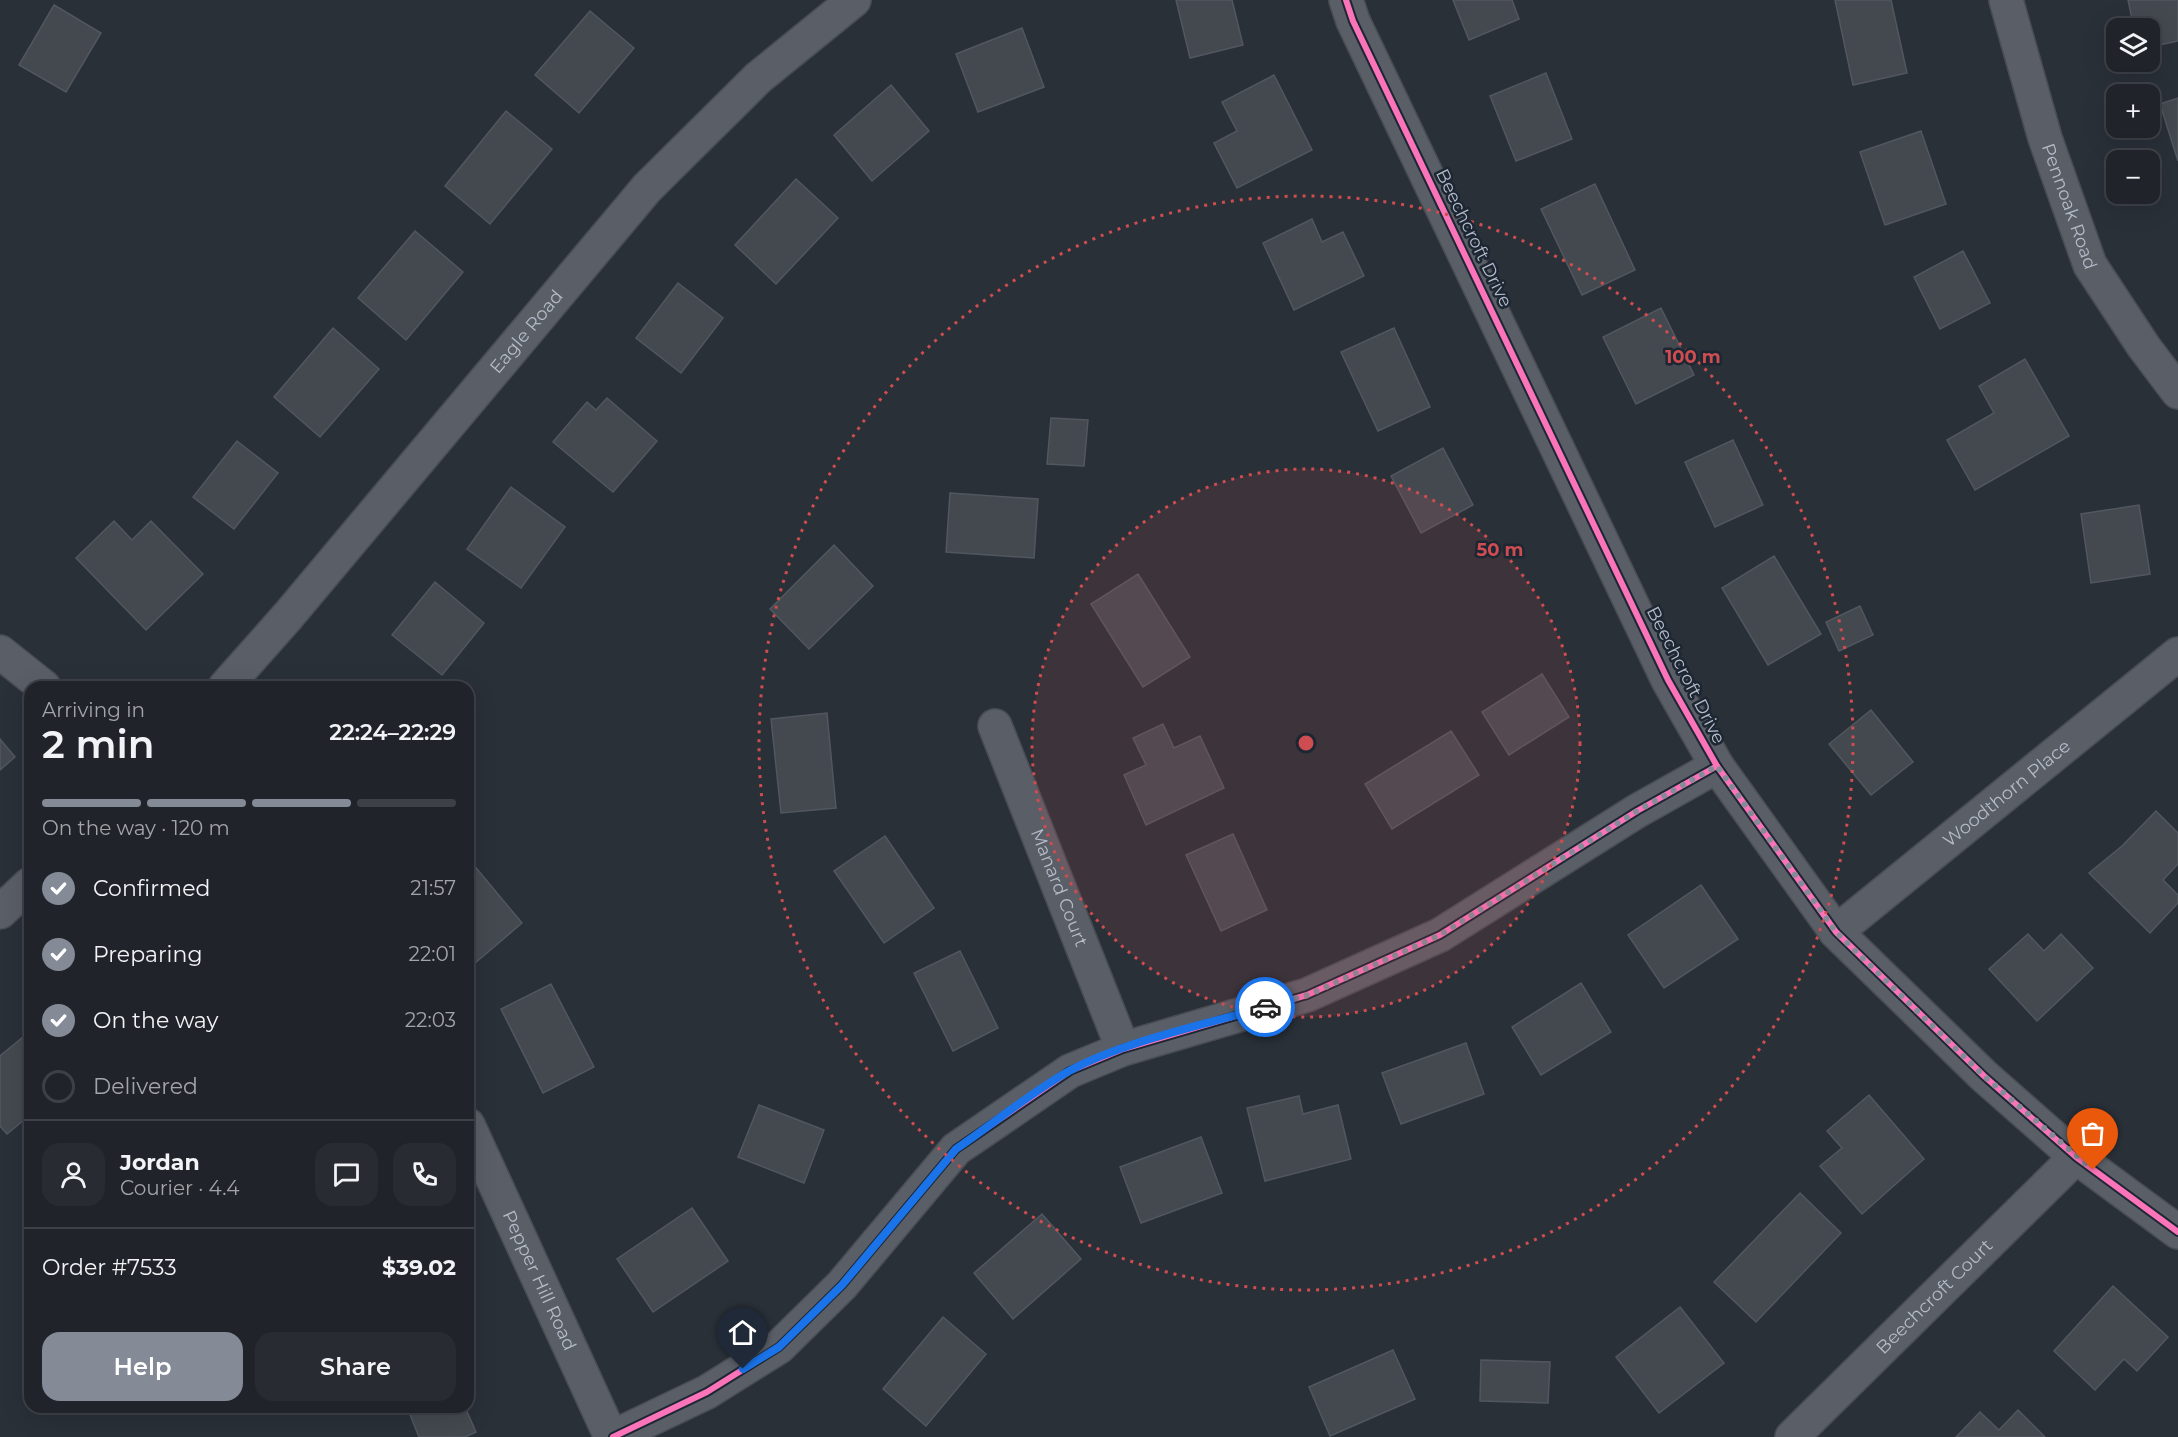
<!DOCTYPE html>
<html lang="en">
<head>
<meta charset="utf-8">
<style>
	:root { --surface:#20242a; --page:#282c32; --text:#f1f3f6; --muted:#a2a4a8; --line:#3d4147; --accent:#848b96 }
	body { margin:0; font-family:Montserrat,sans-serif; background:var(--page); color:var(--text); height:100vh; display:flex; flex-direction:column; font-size:22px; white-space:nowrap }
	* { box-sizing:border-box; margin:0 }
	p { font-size:20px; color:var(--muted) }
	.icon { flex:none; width:33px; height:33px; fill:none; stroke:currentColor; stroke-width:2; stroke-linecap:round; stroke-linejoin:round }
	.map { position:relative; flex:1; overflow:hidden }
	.sheet { position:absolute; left:24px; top:681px; width:450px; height:732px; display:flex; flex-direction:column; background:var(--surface); border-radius:18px; box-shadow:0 6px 24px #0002,0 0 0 2px var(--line) }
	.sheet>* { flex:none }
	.tools { position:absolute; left:2106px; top:18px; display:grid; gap:12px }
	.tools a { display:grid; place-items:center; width:54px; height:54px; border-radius:12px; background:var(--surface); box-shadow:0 6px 24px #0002,0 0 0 2px var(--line); font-size:30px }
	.pin { position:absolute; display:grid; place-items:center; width:51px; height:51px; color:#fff; margin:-62px -26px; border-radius:50% 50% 50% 0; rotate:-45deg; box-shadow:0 0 6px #0007 }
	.pin .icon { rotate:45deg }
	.courier { position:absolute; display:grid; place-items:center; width:60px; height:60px; margin:-30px; border:4px solid #1a73e8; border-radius:50%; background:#fff; color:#222; box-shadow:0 2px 8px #0007 }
	.headline em { font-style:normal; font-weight:600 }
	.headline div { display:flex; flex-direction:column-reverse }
	.headline { display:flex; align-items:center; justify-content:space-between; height:102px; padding:0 18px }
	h1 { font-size:39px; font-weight:600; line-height:45px }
	.bar { display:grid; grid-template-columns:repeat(4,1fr); gap:9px 6px; align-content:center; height:72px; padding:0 18px }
	.bar i { height:8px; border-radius:4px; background:var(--line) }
	.bar .on { background:var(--accent) }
	.bar p { grid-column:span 4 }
	.line { display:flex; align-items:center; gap:15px; padding:0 18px; border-top:2px solid var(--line) }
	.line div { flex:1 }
	.round { display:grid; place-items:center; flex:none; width:63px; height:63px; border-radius:18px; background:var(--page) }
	ol { padding:0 18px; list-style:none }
	li { display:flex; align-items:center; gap:18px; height:66px }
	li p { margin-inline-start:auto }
	li .icon { padding:6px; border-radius:50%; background:var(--accent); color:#fff; stroke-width:4 }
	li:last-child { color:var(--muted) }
	li i { width:33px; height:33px; border:3px solid var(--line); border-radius:50% }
	.cta { display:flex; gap:12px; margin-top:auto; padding:12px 18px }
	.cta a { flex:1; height:69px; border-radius:18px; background:var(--accent); color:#fff; font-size:24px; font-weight:600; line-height:69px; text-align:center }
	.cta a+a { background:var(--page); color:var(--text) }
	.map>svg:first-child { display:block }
	.building { fill:#444950; stroke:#52575f; stroke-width:1.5 }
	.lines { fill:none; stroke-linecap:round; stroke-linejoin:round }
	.minor-casing { stroke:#484c53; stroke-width:36 }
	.minor { stroke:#5a5e66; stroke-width:33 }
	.cycleway-casing { stroke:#1d2633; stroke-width:10 }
	.cycleway { stroke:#fb73b8; stroke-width:6 }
	.done { stroke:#848b96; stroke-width:6; stroke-dasharray:0 10.8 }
	.route { stroke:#1a73e8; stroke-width:8 }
	.ring { fill:none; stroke:#ce4d50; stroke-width:3; stroke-dasharray:3 6 }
	.labels { text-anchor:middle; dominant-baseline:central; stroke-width:5; stroke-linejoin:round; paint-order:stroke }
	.street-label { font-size:18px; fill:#b4bcc9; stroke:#1d2633 }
	.centre { fill:#ce4d50; stroke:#1d2633; stroke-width:3 }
	.ring-label { font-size:18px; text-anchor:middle; font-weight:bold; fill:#ce4d50; stroke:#1d2633; stroke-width:5; stroke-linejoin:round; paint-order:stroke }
</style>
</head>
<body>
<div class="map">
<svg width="2178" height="1437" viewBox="0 0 2178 1437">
	<rect width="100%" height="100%" fill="#2a3038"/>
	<g class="building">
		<polygon points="1176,0 1232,0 1243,45 1190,58"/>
		<polygon points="1453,0 1512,0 1519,19 1469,40"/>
		<polygon points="1835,0 1891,0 1907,73 1853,85"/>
		<polygon points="2128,0 2178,0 2178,41 2150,47 2150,28 2134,28"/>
		<polygon points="54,5 101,33 66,92 19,65"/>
		<polygon points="590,11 634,48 579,113 535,75"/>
		<polygon points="1022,28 1044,87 978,112 956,54"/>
		<polygon points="1546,73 1572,139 1516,161 1490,96"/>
		<polygon points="1274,75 1312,150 1237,188 1214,143 1237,131 1222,102"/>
		<polygon points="891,85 929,131 872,181 834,135"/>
		<polygon points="2178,98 2178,161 2160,104"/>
		<polygon points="506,111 552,149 490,224 445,186"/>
		<polygon points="1921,131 1946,204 1885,225 1860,152"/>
		<polygon points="796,179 838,218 776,284 735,245"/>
		<polygon points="1595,184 1635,270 1582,295 1541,209"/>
		<polygon points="1312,219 1322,242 1343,232 1364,276 1294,310 1263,243"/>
		<polygon points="415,231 463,272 406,340 358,298"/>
		<polygon points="1963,251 1990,303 1940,329 1914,277"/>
		<polygon points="678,283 723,318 681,373 636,338"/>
		<polygon points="1661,308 1694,375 1636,404 1603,337"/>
		<polygon points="333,328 379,369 320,437 274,397"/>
		<polygon points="1394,328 1430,407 1378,431 1341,352"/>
		<polygon points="2025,359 2069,436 1975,490 1947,440 1994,413 1979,386"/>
		<polygon points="607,398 657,441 613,492 553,442 587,402 596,410"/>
		<polygon points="1051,418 1088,420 1084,466 1047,464"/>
		<polygon points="1733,440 1763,505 1715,527 1685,462"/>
		<polygon points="237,441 278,473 234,529 193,497"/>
		<polygon points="1443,448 1473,505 1421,533 1391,476"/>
		<polygon points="511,487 565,527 521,588 467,549"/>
		<polygon points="950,493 1038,499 1034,558 946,552"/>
		<polygon points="2139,505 2150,574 2091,583 2081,514"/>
		<polygon points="114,521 132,540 151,521 203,574 146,630 76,558"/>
		<polygon points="834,545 873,586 809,649 770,609"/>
		<polygon points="1774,556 1821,634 1768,665 1722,588"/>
		<polygon points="1138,574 1190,657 1143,687 1091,604"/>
		<polygon points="435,582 484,623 442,675 392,635"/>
		<polygon points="1860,606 1873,635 1839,651 1826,622"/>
		<polygon points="1542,674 1569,717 1509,755 1482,712"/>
		<polygon points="1871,710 1913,762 1871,795 1829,744"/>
		<polygon points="827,713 836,808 781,813 771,719"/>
		<polygon points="1163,724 1174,748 1200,736 1224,788 1146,825 1124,775 1146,765 1133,738"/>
		<polygon points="1451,731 1479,775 1392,829 1365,784"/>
		<polygon points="0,739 15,757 0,770"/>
		<polygon points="2156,811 2178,833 2178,864 2163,880 2178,895 2178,903 2150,933 2089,873 2122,846"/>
		<polygon points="1233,834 1267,910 1221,931 1186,855"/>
		<polygon points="885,836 934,908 884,943 834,871"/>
		<polygon points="468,858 522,923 474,964 468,956"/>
		<polygon points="1701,885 1738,939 1664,988 1628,935"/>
		<polygon points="2028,934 2044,951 2061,934 2093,968 2037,1021 1989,969"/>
		<polygon points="960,951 998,1028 953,1051 914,973"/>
		<polygon points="1581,983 1611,1032 1541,1075 1512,1027"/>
		<polygon points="551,984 594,1067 543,1093 501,1009"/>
		<polygon points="23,1037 30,1045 30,1115 7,1134 0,1126 0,1056"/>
		<polygon points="1466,1043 1484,1094 1401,1124 1382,1073"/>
		<polygon points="1869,1095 1924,1159 1862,1214 1820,1166 1842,1148 1827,1131"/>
		<polygon points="1299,1096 1303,1114 1338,1105 1351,1159 1265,1181 1247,1108"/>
		<polygon points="759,1105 824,1130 804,1183 738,1157"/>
		<polygon points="1201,1137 1222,1193 1141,1223 1120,1167"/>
		<polygon points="1800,1193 1841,1233 1756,1322 1714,1282"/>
		<polygon points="692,1208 728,1261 653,1312 617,1259"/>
		<polygon points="1042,1214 1081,1259 1013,1319 974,1273"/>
		<polygon points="2113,1286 2168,1337 2137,1371 2124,1359 2095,1390 2054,1351"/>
		<polygon points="1680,1307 1724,1363 1659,1413 1616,1357"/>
		<polygon points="943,1317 986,1354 926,1426 883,1389"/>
		<polygon points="1393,1350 1415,1399 1330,1436 1309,1387"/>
		<polygon points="1481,1360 1550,1362 1548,1403 1480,1401"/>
		<polygon points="407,1407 465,1407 476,1432 465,1437 419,1437"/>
		<polygon points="2018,1410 2045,1437 1956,1437 1980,1412 1999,1430"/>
	</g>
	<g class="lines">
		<g class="minor-casing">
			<g id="minor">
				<polyline points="1346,0 1353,21 1668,680 1717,766 1836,932 1984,1076 2076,1157 2178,1232"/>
				<path id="s1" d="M2006,0L2045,138L2090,265L2144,347L2178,392"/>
				<polyline points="0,652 44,687"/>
				<path id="s2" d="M225,687L288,616L647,188L758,78L854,0"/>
				<path id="s3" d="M995,726L1123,1049"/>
				<polyline points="0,912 30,884"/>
				<path id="s4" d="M1836,932L2178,654"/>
				<path id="s5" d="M468,1125L611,1437"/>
				<polyline points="613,1437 707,1392 779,1347 842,1285 956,1149 1070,1071 1123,1049 1307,995 1440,935 1637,811 1717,766"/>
				<path id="s6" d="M1792,1437L2076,1157"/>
			</g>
		</g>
		<use href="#minor" class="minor"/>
		<g class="cycleway-casing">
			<g id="cycleway">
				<polyline points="1346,0 1353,21 1668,680 1717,766 1836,932 1984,1076 2076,1157 2178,1232"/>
				<polyline points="613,1437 707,1392 779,1347 842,1285 956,1149 1070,1071 1123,1049 1307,995 1440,935 1637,811 1717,766"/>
			</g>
		</g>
		<use href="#cycleway" class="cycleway"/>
	</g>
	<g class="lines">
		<polyline class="done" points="1265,1007 1308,995 1440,935 1637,811 1717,766 1836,932 1984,1076 2093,1170"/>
		<path class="route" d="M743,1369L779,1347L842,1285L956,1149C993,1124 1030,1093 1069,1071C1124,1041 1204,1025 1265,1007"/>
	</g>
	<circle cx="1306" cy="743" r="274" fill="#ce4d50" fill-opacity=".12"/>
	<g class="ring">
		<circle cx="1306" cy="743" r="274"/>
		<circle cx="1306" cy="743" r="547"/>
	</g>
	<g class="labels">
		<g class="street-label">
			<text stroke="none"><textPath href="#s1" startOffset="216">Pennoak Road</textPath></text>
			<text transform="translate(1474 238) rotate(64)">Beechcroft Drive</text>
			<text stroke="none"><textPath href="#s2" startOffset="466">Eagle Road</textPath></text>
			<text transform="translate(1686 675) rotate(63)">Beechcroft Drive</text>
			<text stroke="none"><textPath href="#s4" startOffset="220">Woodthorn Place</textPath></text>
			<text stroke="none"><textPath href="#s3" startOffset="174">Manard Court</textPath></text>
			<text stroke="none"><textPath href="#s5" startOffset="171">Pepper Hill Road</textPath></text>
			<text stroke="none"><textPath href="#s6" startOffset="200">Beechcroft Court</textPath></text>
		</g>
	</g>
	<circle cx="1306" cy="743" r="9" class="centre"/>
	<g class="ring-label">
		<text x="1693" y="363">100 m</text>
		<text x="1500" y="556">50 m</text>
	</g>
</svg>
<div class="tools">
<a><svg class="icon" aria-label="layers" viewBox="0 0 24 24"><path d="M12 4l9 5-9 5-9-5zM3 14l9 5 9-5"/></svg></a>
<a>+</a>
<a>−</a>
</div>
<div class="pin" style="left:2093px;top:1170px;background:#ea580c"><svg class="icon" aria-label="bag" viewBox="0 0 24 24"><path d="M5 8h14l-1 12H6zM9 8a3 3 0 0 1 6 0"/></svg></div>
<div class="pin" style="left:743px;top:1369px;background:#1f2937"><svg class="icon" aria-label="home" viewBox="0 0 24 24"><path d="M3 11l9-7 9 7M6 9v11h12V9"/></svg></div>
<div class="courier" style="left:1265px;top:1007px"><svg class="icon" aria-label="car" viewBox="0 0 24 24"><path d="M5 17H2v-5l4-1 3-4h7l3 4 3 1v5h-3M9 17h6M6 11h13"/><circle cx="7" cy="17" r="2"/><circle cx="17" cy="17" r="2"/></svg></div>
<section class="sheet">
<div class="headline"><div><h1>2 min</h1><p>Arriving in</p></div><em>22:24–22:29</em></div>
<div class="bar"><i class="on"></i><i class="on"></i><i class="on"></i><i></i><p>On the way · 120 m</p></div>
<ol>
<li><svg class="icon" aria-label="check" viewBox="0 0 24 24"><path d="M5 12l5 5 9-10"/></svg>Confirmed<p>21:57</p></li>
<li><svg class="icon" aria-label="check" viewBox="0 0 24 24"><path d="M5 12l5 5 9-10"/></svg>Preparing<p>22:01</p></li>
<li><svg class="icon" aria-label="check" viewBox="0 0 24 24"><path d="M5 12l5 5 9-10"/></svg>On the way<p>22:03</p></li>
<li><i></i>Delivered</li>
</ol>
<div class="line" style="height:108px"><a class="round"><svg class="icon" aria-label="person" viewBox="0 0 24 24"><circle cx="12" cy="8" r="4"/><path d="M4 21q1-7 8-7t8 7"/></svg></a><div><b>Jordan</b><p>Courier · 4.4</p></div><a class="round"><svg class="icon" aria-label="chat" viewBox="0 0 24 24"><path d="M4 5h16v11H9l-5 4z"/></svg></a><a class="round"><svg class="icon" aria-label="phone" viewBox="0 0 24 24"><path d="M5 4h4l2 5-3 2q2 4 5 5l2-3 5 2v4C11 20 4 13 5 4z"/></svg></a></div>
<div class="line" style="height:78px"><div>Order #7533</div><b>$39.02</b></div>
<div class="cta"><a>Help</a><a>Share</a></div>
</section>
</div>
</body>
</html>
